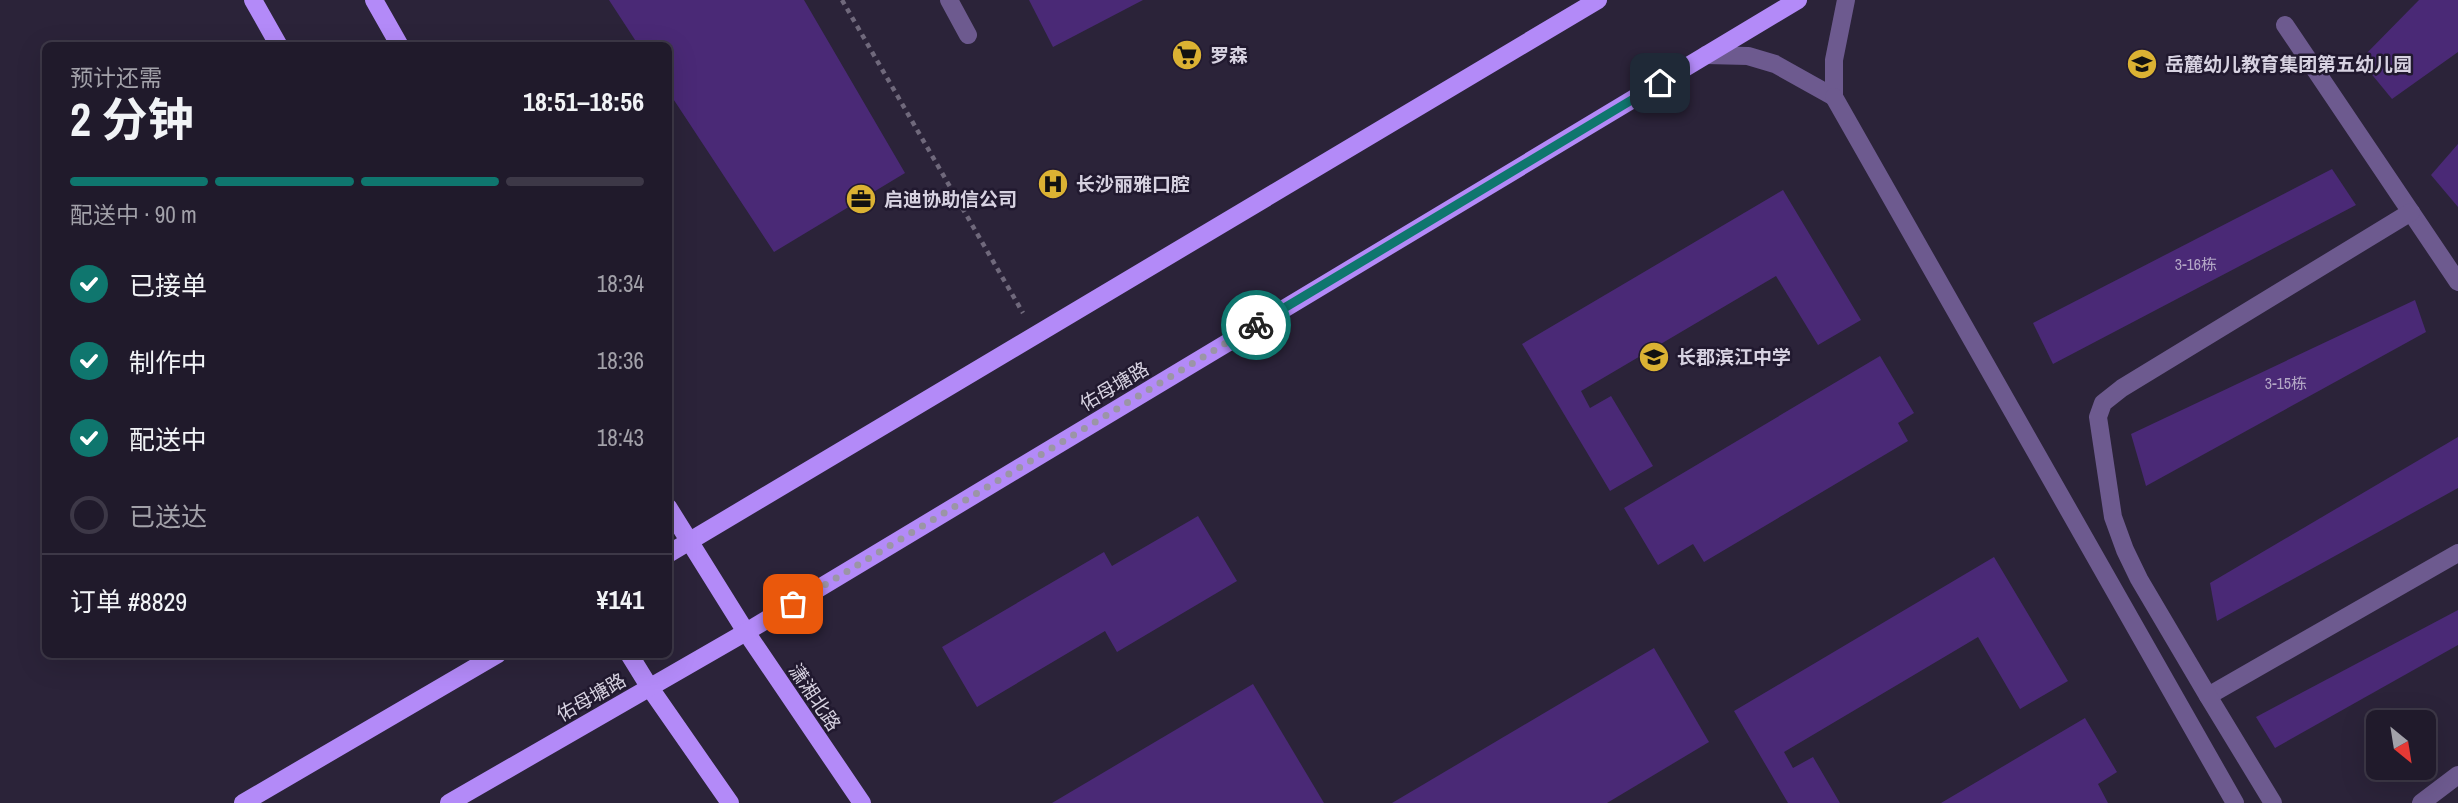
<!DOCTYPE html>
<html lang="zh">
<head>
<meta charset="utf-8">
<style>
	:root { --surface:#201a2b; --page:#2d2737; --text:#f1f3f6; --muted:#a2a1a9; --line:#3d3847; --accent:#0f766e }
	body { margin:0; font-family:"Archivo Narrow","Noto Sans SC",sans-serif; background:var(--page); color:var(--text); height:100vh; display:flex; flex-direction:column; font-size:26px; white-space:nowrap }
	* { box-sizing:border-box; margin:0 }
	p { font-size:23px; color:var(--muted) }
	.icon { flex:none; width:38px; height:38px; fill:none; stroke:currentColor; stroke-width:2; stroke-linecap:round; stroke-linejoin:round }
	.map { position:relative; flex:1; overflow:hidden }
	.details { position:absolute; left:42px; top:42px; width:630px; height:616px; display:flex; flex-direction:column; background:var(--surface); border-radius:10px; box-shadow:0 7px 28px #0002,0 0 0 2px var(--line) }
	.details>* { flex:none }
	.needle { width:46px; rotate:150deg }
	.tools { position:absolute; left:2366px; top:710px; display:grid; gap:14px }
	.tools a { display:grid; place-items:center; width:70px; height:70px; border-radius:10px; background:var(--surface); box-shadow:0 7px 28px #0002,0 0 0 2px var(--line); font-size:35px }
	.pin { position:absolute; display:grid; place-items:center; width:60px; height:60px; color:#fff; margin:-30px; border-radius:14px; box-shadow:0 4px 10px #0006 }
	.courier { position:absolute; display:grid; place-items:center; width:70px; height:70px; margin:-35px; border:5px solid #0f766e; border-radius:50%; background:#fff; color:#222; box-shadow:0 2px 9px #0007 }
	.overview em { font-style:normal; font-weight:700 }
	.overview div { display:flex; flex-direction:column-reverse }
	.overview { display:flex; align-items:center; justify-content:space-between; height:119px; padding:0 28px }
	h1 { font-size:46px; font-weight:700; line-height:52px }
	.bar { display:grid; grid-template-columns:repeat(4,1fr); gap:10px 7px; align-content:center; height:84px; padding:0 28px }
	.bar i { height:9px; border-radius:5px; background:var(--line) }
	.bar .active { background:var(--accent) }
	.bar p { grid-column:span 4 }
	.line { display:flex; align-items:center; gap:18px; padding:0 28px; border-top:2px solid var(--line) }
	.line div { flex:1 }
	ol { padding:0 28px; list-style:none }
	li { display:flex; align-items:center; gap:21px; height:77px }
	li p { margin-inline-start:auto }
	li .icon { padding:7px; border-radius:50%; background:var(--accent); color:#fff; stroke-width:4 }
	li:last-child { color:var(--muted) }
	li i { width:38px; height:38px; border:4px solid var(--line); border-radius:50% }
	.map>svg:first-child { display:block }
	.building { fill:#4a2976 }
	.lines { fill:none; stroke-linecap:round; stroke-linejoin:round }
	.path { stroke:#70697c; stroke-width:4.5; stroke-dasharray:5 5; stroke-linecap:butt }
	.minor { stroke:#6d5a8f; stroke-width:18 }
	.major { stroke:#b38af8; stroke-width:18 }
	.done { stroke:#9b95a6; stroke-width:7; stroke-dasharray:0 12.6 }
	.route { stroke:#0f766e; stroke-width:9 }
	.labels { text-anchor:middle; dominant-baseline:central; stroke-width:5; stroke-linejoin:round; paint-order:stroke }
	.number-label { font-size:16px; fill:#b4a8c6 }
	.poi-label { font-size:19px; font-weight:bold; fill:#d7d2e1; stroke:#21192f; text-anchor:start }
	.street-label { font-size:19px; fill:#d7d2e1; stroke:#21192f }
</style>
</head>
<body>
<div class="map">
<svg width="2458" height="803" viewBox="0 0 2458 803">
	<rect width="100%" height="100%" fill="#2b2339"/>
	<g class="building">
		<polygon points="609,0 804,0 905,173 774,252 668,91 668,46 639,46"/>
		<polygon points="1029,0 1143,0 1053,47"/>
		<polygon points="2419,0 2458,0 2458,52 2392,99 2360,60"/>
		<polygon points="2458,144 2458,207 2431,175"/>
		<polygon points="2332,169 2356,205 2053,364 2033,323"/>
		<polygon points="1783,190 1861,320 1818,345 1776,276 1581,391 1590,408 1611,396 1653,466 1610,491 1522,344"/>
		<polygon points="2415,300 2426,332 2146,486 2131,434"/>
		<polygon points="1880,356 1914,413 1898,423 1908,441 1704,562 1693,544 1658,565 1624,508"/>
		<polygon points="2458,437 2458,488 2217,621 2210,583"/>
		<polygon points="1198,516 1237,581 1117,652 1105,631 977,707 942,647 1104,552 1112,566"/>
		<polygon points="1994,557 2068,681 2020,709 1978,637 1784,752 1793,768 1813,757 1840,803 1788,803 1734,711"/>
		<polygon points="2458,610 2458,645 2275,748 2256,717"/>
		<polygon points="1654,648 1709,742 1607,803 1392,803"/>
		<polygon points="1253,684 1324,803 1052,803"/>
		<polygon points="2085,718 2117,772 2098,784 2108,803 1941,803"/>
	</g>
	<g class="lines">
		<polyline class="path" points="842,0 1023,313"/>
		<g class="minor">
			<polyline points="949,0 968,35"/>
			<polyline points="2285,25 2458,282"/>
			<polyline points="1706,55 1748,56 1775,64 1834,97 1834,60 1846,0"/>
			<polyline points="1834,97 2235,803"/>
			<polyline points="2208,696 2458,553"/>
			<polyline points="2273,803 2208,696 2139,579 2125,550 2113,517 2098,417 2103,403 2122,388 2411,212"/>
			<polyline points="2421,803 2458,775"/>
		</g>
		<g class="major">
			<polyline points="253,0 279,46"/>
			<polyline points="374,0 400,46"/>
			<polyline points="668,507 746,632 862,803"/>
			<polyline points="668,554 1598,0"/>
			<polyline points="629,654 650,688 730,803"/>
			<polyline points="243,803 498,654"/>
			<polyline points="449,803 746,632 1798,0"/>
		</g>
	</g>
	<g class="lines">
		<polyline class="done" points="793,604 1256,325"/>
		<polyline class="route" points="1256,325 1660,83"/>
	</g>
	<defs>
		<g id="supermarket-disc" transform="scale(1.575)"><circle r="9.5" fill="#dbb233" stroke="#21192f"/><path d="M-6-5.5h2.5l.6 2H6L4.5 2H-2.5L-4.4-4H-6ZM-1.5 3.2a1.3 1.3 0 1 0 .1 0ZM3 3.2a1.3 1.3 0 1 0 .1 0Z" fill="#111"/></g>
		<g id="school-disc" transform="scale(1.575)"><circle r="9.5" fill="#dbb233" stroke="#21192f"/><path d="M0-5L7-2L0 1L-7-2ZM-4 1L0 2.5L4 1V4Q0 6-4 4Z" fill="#111"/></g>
		<g id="hospital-disc" transform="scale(1.575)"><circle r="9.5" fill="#dbb233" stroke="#21192f"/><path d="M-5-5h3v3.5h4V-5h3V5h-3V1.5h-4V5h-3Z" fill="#111"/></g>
		<g id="office-disc" transform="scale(1.575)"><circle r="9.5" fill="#dbb233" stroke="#21192f"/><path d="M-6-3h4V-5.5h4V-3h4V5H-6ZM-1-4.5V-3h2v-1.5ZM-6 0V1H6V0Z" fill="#111"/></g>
	</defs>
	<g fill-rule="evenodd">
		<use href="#supermarket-disc" x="1187" y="55"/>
		<use href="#school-disc" x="2142" y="64"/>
		<use href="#hospital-disc" x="1053" y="184"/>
		<use href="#office-disc" x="861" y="199"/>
		<use href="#school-disc" x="1654" y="357"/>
	</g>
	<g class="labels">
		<g class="number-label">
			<text x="2196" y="264">3-16栋</text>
			<text x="2286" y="383">3-15栋</text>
		</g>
		<g class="poi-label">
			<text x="1210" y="55">罗森</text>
			<text x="2165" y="64">岳麓幼儿教育集团第五幼儿园</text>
			<text x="1076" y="184">长沙丽雅口腔</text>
			<text x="884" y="199">启迪协助信公司</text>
			<text x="1677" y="357">长郡滨江中学</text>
		</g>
		<g class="street-label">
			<text transform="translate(1114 386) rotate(-31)">佑母塘路</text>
			<text transform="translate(591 697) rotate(-30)">佑母塘路</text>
			<text transform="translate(815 697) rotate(56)">潇湘北路</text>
		</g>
	</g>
</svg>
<div class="tools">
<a><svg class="needle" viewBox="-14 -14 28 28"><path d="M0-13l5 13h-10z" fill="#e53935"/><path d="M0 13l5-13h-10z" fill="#a2a1a9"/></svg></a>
</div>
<div class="pin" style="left:793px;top:604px;background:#ea580c"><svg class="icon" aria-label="bag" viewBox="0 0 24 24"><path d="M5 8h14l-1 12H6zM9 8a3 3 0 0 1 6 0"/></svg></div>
<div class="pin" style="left:1660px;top:83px;background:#1f2937"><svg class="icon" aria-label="home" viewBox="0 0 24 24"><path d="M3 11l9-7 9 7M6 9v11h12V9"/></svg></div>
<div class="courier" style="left:1256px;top:325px"><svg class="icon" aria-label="bike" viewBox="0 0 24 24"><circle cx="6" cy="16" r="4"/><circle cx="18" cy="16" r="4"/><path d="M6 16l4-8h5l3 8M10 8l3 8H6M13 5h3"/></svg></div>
<section class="details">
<div class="overview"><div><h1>2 分钟</h1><p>预计还需</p></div><em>18:51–18:56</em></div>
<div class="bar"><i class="active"></i><i class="active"></i><i class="active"></i><i></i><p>配送中 · 90 m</p></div>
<ol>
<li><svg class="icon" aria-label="check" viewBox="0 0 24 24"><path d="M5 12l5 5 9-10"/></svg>已接单<p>18:34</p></li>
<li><svg class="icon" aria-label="check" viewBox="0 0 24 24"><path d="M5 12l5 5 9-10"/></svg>制作中<p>18:36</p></li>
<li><svg class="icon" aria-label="check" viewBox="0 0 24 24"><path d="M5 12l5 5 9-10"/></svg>配送中<p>18:43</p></li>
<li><i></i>已送达</li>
</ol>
<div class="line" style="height:91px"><div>订单 #8829</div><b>¥141</b></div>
</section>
</div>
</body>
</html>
